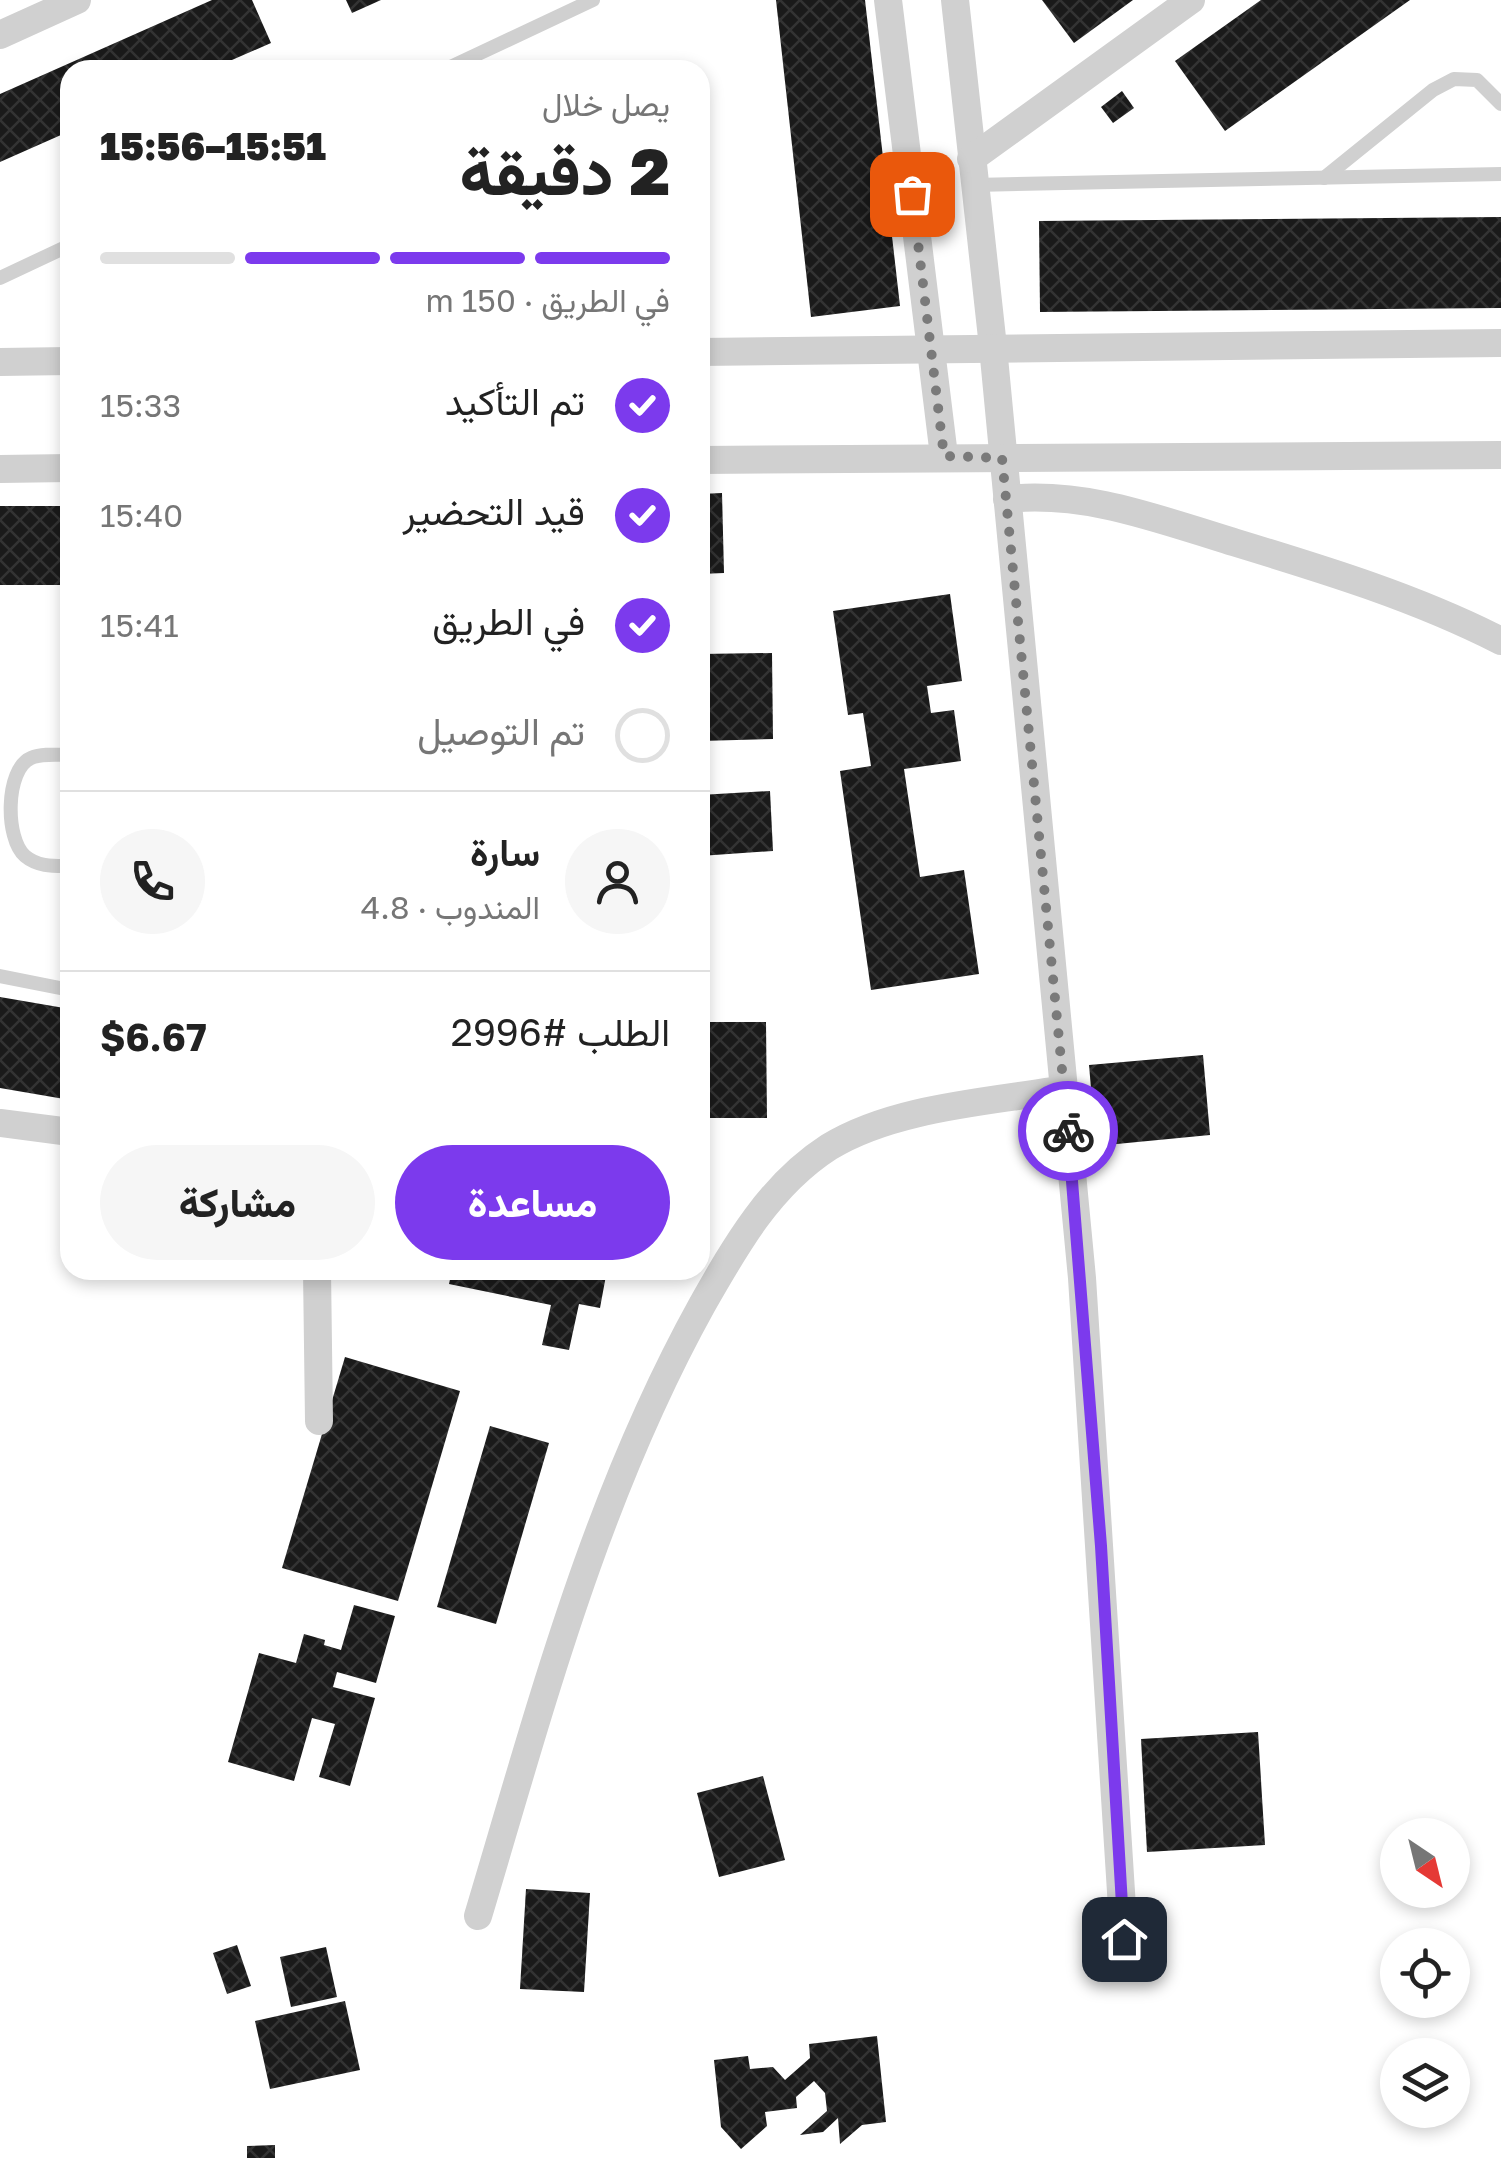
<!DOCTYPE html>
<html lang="ar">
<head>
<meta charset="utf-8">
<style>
	:root { --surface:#fff; --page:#f6f6f6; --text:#222; --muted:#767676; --line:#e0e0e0; --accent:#7c3aed }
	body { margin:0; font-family:"Golos Text",Vazirmatn,sans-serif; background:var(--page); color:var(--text); direction:rtl; height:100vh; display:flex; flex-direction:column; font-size:38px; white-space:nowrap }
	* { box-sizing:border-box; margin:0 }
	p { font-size:32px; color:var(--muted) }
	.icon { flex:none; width:55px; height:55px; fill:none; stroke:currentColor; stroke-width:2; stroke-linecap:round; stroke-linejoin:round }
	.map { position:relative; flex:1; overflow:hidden; direction:ltr }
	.details { position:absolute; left:60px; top:60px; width:650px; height:1220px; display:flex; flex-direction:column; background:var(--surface); border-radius:30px; box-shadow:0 5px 15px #0003; direction:rtl }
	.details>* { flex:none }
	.needle { width:65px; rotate:145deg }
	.buttons { position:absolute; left:1380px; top:1818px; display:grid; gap:20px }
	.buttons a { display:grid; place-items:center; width:90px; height:90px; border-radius:50%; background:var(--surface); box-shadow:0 5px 15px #0003; font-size:50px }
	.pin { position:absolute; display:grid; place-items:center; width:85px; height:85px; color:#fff; margin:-42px; border-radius:20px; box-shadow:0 5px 15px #0006 }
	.courier { position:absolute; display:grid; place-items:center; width:100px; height:100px; margin:-50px; border:8px solid #7c3aed; border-radius:50%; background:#fff; color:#222; box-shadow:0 2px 12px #0007 }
	.overview em { font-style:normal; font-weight:800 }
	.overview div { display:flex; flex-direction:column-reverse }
	.overview { display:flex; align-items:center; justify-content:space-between; height:170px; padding:0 40px }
	h1 { font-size:65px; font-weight:800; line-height:75px }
	.bar { display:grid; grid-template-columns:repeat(4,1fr); gap:15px 10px; align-content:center; height:120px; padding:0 40px }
	.bar i { height:12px; border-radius:8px; background:var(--line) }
	.bar .active { background:var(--accent) }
	.bar p { grid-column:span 4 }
	.line { display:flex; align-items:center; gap:25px; padding:0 40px; border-top:2px solid var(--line) }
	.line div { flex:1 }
	.round { display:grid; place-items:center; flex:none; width:105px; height:105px; border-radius:52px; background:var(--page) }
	ol { padding:0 40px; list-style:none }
	li { display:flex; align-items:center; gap:30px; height:110px }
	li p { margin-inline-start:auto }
	li .icon { padding:10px; border-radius:50%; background:var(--accent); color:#fff; stroke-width:4 }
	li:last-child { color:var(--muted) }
	li i { width:55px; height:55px; border:5px solid var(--line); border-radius:50% }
	.cta { display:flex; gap:20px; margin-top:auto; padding:20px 40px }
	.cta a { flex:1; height:115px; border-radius:60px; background:var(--accent); color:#fff; font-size:40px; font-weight:800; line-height:115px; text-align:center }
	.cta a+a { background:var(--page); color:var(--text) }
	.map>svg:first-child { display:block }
	.building { fill:url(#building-cross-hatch) }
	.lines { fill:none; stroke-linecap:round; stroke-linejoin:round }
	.lane { stroke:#d0d0d0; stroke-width:14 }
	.street { stroke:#d0d0d0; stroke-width:28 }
	.done { stroke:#7a7a7a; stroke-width:10; stroke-dasharray:0 18 }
	.route { stroke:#7c3aed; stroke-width:12 }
</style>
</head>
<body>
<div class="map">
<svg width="1501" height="2158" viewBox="0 0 1501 2158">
	<defs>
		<pattern id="building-cross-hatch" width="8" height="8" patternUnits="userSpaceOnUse" patternTransform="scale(2.5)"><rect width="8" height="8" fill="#1a1a1a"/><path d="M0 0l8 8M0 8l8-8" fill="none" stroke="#333"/></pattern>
	</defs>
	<rect width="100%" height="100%" fill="#fff"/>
	<g class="building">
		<polygon points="212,0 252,0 271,43 209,70 70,70 70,131 0,162 0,94"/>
		<polygon points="346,0 381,0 352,13"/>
		<polygon points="776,0 865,0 900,306 811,317"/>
		<polygon points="1042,0 1133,0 1074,43"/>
		<polygon points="1261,0 1410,0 1225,131 1175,61"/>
		<polygon points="1122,91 1134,108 1113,123 1101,107"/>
		<polygon points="1501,217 1501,308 1040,312 1039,221"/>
		<polygon points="700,248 705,248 707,309 700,309"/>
		<polygon points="722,493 724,573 700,574 700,494"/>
		<rect x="0" y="506" width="70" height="79"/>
		<polygon points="950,594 962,681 927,686 931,713 954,710 961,761 904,769 920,877 964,870 979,974 871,990 840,771 871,766 863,713 848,715 833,611"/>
		<polygon points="772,653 773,739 700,741 700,654"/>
		<polygon points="770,791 773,851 700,856 700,795"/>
		<polygon points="0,997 70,1009 70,1100 0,1088"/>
		<polygon points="700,1022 766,1022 767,1118 700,1118"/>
		<polygon points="1203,1055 1210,1135 1096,1146 1089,1065"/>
		<polygon points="452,1270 607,1270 600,1308 579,1304 569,1350 542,1345 551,1305 449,1284"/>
		<polygon points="345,1357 460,1391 398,1601 282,1568"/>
		<polygon points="490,1426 549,1443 496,1624 437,1607"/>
		<polygon points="354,1605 395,1616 376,1683 337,1672 333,1687 375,1698 350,1786 319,1777 335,1724 312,1718 294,1781 228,1762 259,1653 296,1663 304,1634 325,1640 324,1645 341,1650"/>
		<polygon points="1258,1732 1265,1845 1147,1852 1141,1739"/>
		<polygon points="763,1776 785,1860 719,1877 697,1793"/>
		<polygon points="526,1889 590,1893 584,1992 520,1989"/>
		<polygon points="237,1945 251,1986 227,1994 213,1953"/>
		<polygon points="326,1947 337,1997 291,2007 280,1957"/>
		<polygon points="345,2001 360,2070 270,2089 255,2021"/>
		<polygon points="877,2036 886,2122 862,2125 840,2144 838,2118 823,2132 800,2135 827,2111 825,2093 814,2081 796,2097 797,2108 765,2112 767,2126 741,2149 721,2127 714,2060 748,2056 750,2069 773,2067 785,2080 810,2058 809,2044"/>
		<polygon points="275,2145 275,2158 247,2158 247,2146"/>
	</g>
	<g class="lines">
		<g class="lane">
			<polyline points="444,70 593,0"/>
			<polyline points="1324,178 1433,90 1454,79 1477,80 1501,104"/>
			<polyline points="974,185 1501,174"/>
			<polyline points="0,278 70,245"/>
			<path d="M70,755C58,755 43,753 31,758C5,769 5,839 25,856C38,867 54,866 70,866"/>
			<polyline points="0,976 70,990"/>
		</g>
		<g class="street">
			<polyline points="888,0 944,456"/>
			<polyline points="955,0 993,347 1082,1278 1124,1939"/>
			<polyline points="0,35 77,0"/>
			<polyline points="971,159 1191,0"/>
			<polyline points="700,352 1501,343"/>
			<polyline points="0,362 70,361"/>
			<polyline points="700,460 1501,455"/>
			<polyline points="0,469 70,468"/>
			<path d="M1007,499C1085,491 1155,518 1230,541C1322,569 1415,597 1501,641"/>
			<polyline points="0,1123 70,1132"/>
			<polyline points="317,1270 319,1421"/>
			<path d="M478,1916C541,1706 595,1498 702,1305C736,1245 770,1185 829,1147C894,1107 989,1102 1064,1089"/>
		</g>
	</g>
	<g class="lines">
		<polyline class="done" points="912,194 944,456 1002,458 1068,1131"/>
		<polyline class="route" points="1068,1131 1101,1546 1124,1939"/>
	</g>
</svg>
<div class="buttons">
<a><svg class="needle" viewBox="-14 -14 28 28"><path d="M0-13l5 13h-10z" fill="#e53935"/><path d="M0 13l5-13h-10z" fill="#767676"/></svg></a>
<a><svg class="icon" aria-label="locate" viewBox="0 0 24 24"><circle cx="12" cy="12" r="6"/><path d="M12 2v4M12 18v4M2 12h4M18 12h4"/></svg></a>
<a><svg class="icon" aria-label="layers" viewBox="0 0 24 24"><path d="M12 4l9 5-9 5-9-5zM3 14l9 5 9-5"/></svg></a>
</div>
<div class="pin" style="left:912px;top:194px;background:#ea580c"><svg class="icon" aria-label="bag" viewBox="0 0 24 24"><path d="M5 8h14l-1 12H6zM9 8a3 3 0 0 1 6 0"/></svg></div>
<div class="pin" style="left:1124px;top:1939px;background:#1f2937"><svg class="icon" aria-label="home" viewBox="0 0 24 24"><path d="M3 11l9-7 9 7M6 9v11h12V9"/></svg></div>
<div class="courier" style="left:1068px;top:1131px"><svg class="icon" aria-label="bike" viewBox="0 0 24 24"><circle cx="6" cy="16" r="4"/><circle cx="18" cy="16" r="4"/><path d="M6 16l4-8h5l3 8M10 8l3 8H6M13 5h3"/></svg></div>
<section class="details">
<div class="overview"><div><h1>2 دقيقة</h1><p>يصل خلال</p></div><em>15:51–15:56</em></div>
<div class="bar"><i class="active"></i><i class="active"></i><i class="active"></i><i></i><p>في الطريق · 150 m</p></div>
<ol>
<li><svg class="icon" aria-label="check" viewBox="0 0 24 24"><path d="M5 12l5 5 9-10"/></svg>تم التأكيد<p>15:33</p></li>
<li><svg class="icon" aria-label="check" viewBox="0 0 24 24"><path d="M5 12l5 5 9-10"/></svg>قيد التحضير<p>15:40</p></li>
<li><svg class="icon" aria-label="check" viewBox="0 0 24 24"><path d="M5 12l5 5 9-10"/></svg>في الطريق<p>15:41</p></li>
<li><i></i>تم التوصيل</li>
</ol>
<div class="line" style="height:180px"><a class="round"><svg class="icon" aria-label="person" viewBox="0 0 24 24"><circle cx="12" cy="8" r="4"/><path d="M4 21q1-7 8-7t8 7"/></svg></a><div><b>سارة</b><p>المندوب · 4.8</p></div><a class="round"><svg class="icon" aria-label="phone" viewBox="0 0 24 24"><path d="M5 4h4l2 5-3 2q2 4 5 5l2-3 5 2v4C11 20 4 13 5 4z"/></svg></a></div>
<div class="line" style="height:130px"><div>الطلب #2996</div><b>$6.67</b></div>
<div class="cta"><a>مساعدة</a><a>مشاركة</a></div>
</section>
</div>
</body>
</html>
